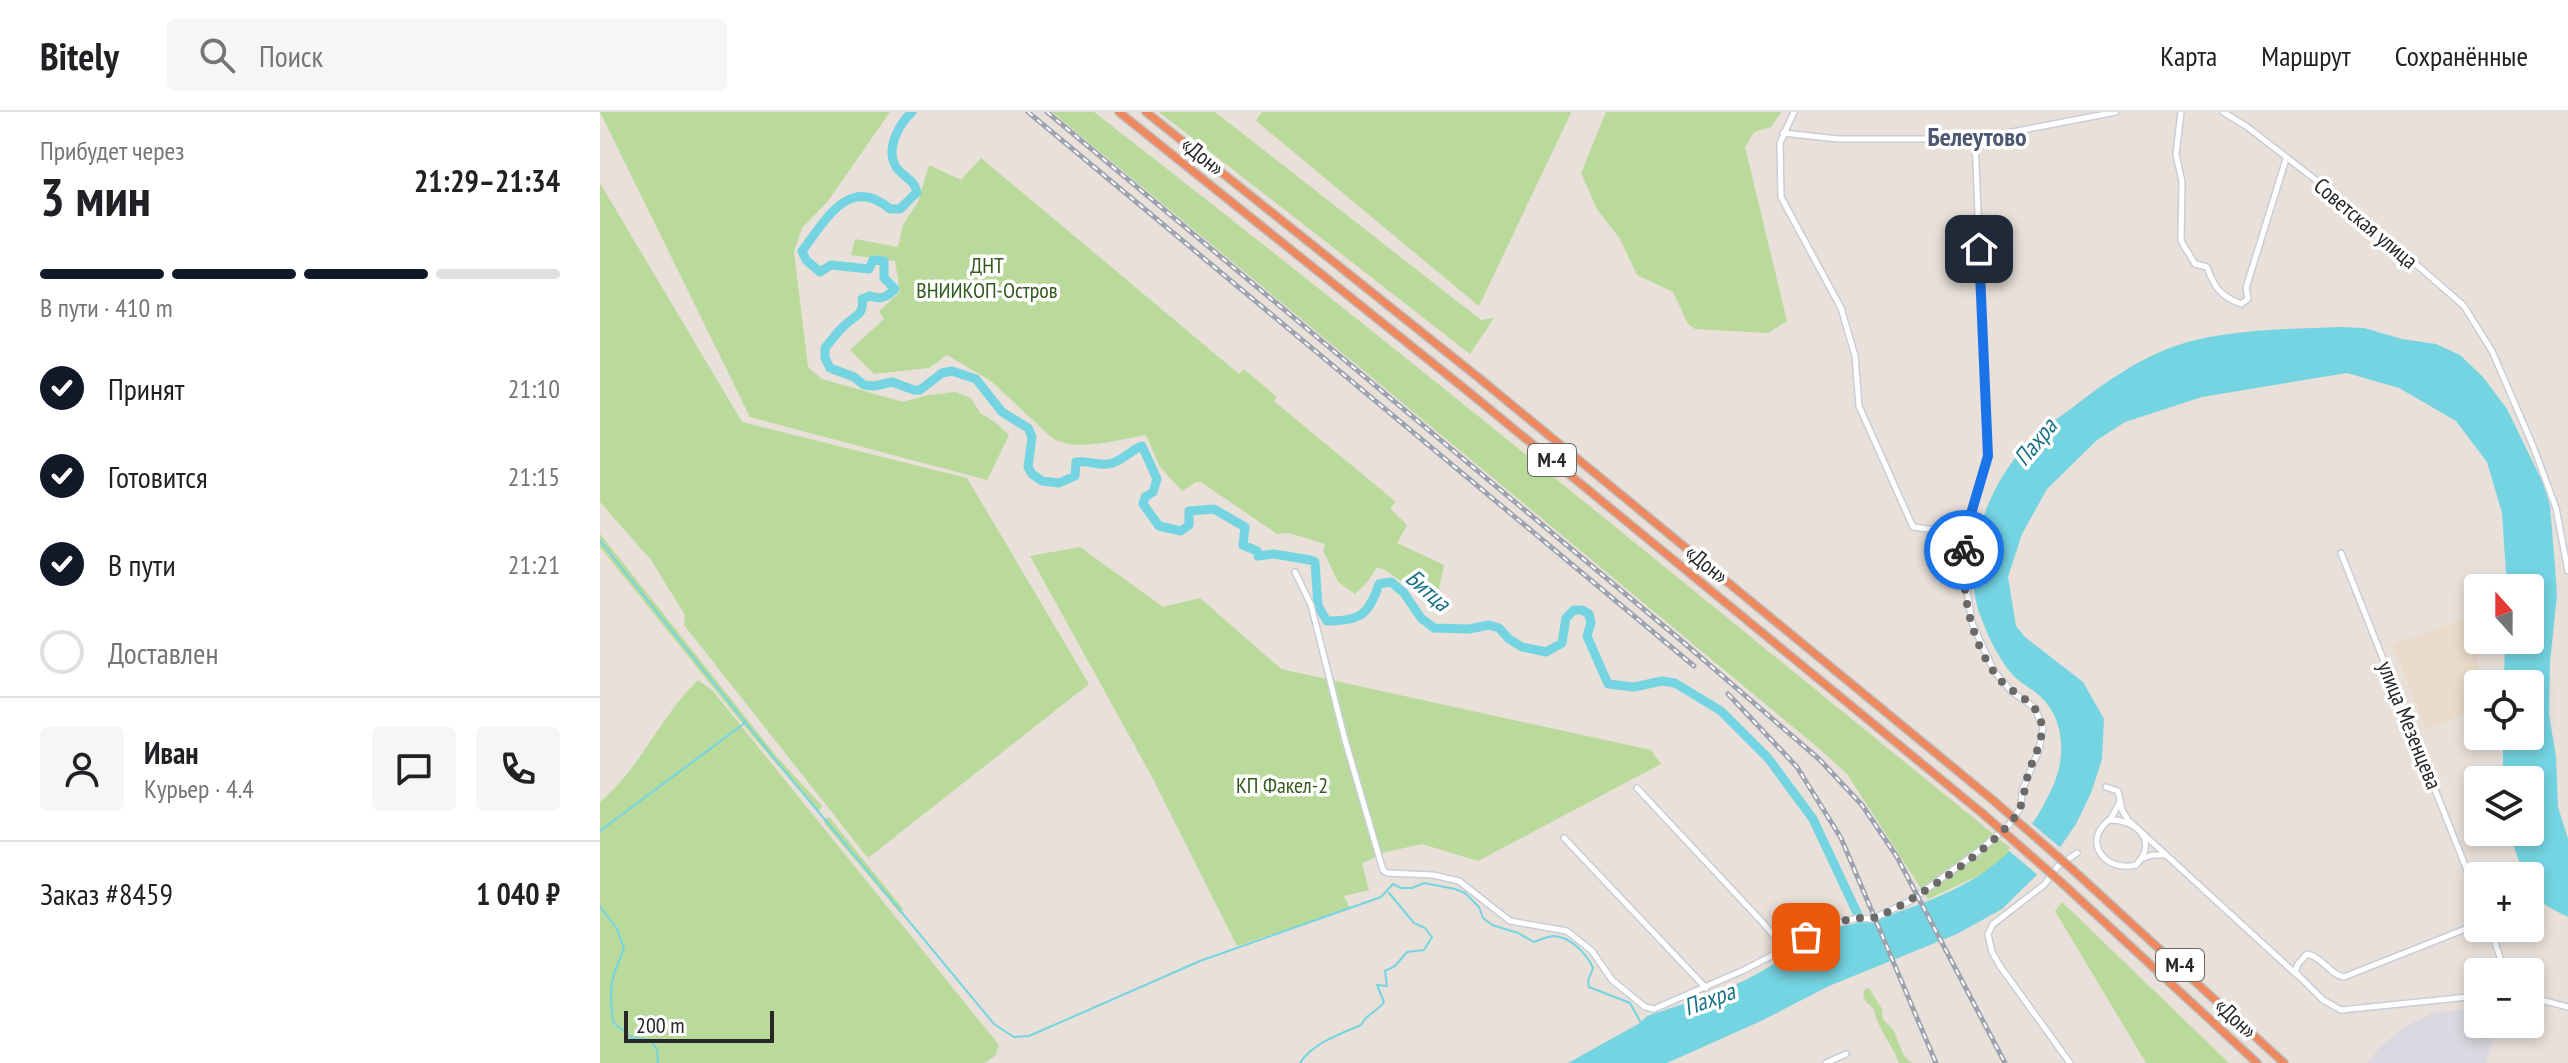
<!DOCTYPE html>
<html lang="ru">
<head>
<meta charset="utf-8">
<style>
	:root { --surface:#fff; --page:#f6f6f6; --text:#202124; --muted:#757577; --line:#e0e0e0; --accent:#111827 }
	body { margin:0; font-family:"PT Sans Narrow",sans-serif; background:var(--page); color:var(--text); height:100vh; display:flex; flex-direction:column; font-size:30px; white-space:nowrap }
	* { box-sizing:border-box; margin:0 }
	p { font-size:26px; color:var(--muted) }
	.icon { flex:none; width:44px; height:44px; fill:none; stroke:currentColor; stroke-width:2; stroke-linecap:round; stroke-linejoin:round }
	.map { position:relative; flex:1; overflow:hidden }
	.side { display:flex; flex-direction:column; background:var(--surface); width:600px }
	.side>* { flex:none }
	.needle { width:52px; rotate:339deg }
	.buttons { position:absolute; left:1864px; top:462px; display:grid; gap:16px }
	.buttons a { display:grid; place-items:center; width:80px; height:80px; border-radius:8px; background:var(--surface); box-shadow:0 4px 12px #0003; font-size:40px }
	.scale { position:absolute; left:24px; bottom:20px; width:150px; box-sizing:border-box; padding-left:8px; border:4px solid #272727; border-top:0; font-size:22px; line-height:28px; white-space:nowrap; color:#272727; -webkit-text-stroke:6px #fff; paint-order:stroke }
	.pin { position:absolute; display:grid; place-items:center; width:68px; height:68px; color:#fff; margin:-34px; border-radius:16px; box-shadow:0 4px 12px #0006 }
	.courier { position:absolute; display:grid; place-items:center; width:80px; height:80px; margin:-40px; border:6px solid #1a73e8; border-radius:50%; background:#fff; color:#222; box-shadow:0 2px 10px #0007 }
	.headline em { font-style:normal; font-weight:700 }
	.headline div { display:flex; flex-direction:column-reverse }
	.headline { display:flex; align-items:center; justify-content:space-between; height:136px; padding:0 40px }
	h1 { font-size:52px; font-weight:700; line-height:60px }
	.bar { display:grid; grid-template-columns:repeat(4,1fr); gap:12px 8px; align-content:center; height:96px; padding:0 40px }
	.bar i { height:10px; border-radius:6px; background:var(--line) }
	.bar .selected { background:var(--accent) }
	.bar p { grid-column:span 4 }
	.line { display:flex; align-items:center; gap:20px; padding:0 40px; border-top:2px solid var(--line) }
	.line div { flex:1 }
	.round { display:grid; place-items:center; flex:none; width:84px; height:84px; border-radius:8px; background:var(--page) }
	ol { padding:0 40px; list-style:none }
	li { display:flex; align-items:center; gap:24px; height:88px }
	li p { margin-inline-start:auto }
	li .icon { padding:8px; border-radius:50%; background:var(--accent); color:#fff; stroke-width:4 }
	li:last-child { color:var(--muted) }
	li i { width:44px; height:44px; border:4px solid var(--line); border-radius:50% }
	header { display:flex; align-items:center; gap:48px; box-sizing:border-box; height:112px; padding:0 40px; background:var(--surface); border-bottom:2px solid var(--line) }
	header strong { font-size:38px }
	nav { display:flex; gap:44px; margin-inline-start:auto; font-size:28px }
	.search { width:560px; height:72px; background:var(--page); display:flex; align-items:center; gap:20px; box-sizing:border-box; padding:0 28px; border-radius:8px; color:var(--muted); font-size:30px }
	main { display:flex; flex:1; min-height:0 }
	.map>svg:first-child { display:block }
	.industrial { fill:#dad9e1 }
	.education { fill:#e9dac9 }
	.green { fill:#b9da9a }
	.water { fill:#74d4e2 }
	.pier { fill:#e8e0d9 }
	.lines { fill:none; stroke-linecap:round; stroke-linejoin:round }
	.stream { stroke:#74d4e2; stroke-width:2 }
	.river { stroke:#74d4e2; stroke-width:9 }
	.minor-casing { stroke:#c8cdd8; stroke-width:8 }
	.highway-casing { stroke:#bebebe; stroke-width:10 }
	.minor { stroke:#fff; stroke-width:5 }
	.highway { stroke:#ee885e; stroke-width:7 }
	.rail-casing { stroke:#9da2af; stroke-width:5 }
	.rail { stroke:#fff; stroke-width:2; stroke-dasharray:6; stroke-linecap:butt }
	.highway-bridge-casing { stroke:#bebebe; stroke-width:10; stroke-linecap:butt }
	.highway-bridge { stroke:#ee885e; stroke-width:7 }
	.done { stroke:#6b6865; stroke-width:8; stroke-dasharray:0 14.4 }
	.route { stroke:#1a73e8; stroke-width:10 }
	.labels { text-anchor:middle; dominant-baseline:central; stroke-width:7; stroke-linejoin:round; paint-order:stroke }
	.shield { fill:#fff; stroke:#686868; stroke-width:2 }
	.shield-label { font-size:20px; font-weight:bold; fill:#272727 }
	.street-label { font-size:22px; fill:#272727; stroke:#fff }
	.park-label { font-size:22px; fill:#345b1f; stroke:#fff }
	.water-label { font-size:24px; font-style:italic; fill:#197288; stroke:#fff }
	.quarter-label { font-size:26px; font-weight:bold; fill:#4c5872; stroke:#fff }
</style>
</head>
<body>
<header>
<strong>Bitely</strong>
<div class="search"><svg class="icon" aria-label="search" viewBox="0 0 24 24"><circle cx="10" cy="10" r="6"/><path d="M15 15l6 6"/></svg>Поиск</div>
<nav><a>Карта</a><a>Маршрут</a><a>Сохранённые</a></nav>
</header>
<main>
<section class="side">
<div class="headline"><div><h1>3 мин</h1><p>Прибудет через</p></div><em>21:29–21:34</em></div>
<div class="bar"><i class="selected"></i><i class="selected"></i><i class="selected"></i><i></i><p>В пути · 410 m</p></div>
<ol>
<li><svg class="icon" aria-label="check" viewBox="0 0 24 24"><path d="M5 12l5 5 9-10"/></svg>Принят<p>21:10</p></li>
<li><svg class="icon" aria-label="check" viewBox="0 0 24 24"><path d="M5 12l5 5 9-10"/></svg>Готовится<p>21:15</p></li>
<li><svg class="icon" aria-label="check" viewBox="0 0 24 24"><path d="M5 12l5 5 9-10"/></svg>В пути<p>21:21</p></li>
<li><i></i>Доставлен</li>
</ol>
<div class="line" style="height:144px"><a class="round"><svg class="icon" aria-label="person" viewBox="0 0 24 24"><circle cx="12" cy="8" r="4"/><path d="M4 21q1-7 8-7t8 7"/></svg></a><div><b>Иван</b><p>Курьер · 4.4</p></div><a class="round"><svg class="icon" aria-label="chat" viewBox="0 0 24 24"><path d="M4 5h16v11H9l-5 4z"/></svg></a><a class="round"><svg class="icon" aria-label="phone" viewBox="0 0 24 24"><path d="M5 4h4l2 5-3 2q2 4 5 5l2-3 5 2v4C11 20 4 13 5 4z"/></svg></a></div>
<div class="line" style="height:104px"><div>Заказ #8459</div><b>1 040 ₽</b></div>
</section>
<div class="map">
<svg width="1968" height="951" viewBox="0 0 1968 951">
	<rect width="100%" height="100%" fill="#e8e0d9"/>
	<polygon class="industrial" points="1878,895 1878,912 1897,912 1886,951 1768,951 1779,936 1804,915 1833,901"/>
	<polygon class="education" points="1878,502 1878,597 1826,617 1793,533"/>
	<g class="green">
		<polygon points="0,0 290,0 228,89 202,116 194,140 208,255 222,267 303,290 328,283 355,280 371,286 380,301 395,310 409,323 387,368 150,305"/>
		<path d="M452,0H494C805,241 1108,491 1413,738L1389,759L1328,787L1247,662L1222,639Z"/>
		<polygon points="559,0 615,0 881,208 894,206 870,242"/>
		<polygon points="662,0 970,0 971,1 879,194 656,9"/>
		<polygon points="1006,0 1181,0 1171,15 1154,20 1145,35 1187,209 1168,221 1095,217 1088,212 1073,180 1037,163 1020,127 997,97 981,61"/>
		<path d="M381,46L639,262L644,257L677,285L674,289L796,390L790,396L807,413L797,431L844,453L835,494L787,459L777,455L768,469L755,482L738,470L723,438L725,432L689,421L677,422L601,370H596L582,379L560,355L546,323C519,327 477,341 452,326L391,269L347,243L329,256L274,262L250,238L284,207L279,199L300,180L295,149L251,143L255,127L298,135L303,113L318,90L329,53L361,68Z"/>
		<polygon points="0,71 142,310 367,366 489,572 268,746 84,513 85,503 51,448 0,390"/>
		<polygon points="0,422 177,645 222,694 218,700 150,621 0,435"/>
		<polygon points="480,435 563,495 600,486 681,557 1051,638 1061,652 878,749 822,732 777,742 774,746 762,751 769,778 744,784 750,797 637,834 552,665 430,444"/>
		<path d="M98,568L113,579L399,933L395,944L384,951H0V690C41,656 60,604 98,568Z"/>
		<polygon points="229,705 303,797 301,802 225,712 224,707"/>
		<polygon points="1462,790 1629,951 1546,951 1455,799"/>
		<path d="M1269,876L1282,897L1283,907L1294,919L1304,944L1312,951H1299C1294,936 1275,912 1274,897L1266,890L1263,883L1265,877Z"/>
	</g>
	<path class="water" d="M1740,215L1764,216L1802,227L1836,232L1860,243L1883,265L1907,297L1943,371L1950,394L1955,454L1957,483L1950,550L1949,602L1956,645L1958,695L1968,727V805C1949,796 1930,787 1930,764H1924L1909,720H1930V668H1903V624H1930V572H1904L1905,528H1930V476H1907L1902,401L1887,350L1856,309L1799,276L1747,261L1602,285L1525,310L1497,328L1447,377L1422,422L1408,465L1416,514L1425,525L1483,570L1504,607L1502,647L1491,681L1476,712L1450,750L1402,797L1357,822L1229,874L1161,909L1067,951H968L1040,911L1047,904C1083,892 1122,881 1155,863C1182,849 1206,829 1234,817C1249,811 1266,811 1281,806C1363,778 1416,756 1453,674C1466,645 1465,607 1440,584C1431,576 1420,571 1412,562C1398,546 1387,522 1380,503C1359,444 1390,366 1434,325C1444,315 1457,307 1468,299C1508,268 1549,238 1600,227C1646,217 1693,217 1740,215Z"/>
	<polygon class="pier" points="1430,710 1462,737 1441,766 1408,738"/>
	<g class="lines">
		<g class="stream">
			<path d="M0,429L173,645L394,912L414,925L429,924L600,849L781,785L793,772L801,776H812L824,771L855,777L865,781L879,795L883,806L892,813L918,821L934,830C939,828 947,825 953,824C970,824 987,842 993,856L988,869L989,875L1030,891L1041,911"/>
			<polyline points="0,719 146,610"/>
			<path d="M0,794L17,817L24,837C10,868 9,876 13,910L32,926L51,928L57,938L58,951"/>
			<path d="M700,951C713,931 740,922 761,913C767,901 777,900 784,890L777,873L787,874L785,859L795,854L807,840L824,838L832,825L825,816L814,811L789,781"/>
		</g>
		<path class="river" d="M312,0C299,12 285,37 296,55C303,65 314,67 317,80L300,97H290C249,62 225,109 202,139L206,148L220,160L231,153L269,157L273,148L284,149V166L295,177C287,185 281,188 270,184L262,187C265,204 253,204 244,214C237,220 231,229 225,236V246L230,256L254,265L264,273L274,274L292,270L314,278H320L342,261L352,259L376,267L402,300L428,316L432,325L428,355L432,362L442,369L459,371L475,364L476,350C490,348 497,354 508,352C520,351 531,338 542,334L557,367L553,380L545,385L543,392L559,414L581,419L589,413V399L614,397L645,415L643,433L657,439L658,444L674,442L710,448L715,450L718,494L727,509C760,509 769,503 779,472L791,470L804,481L821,506L834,516L869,517L889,513L899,516L909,527L922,535L946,540L962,531L966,506L974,498H982L989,502L991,511L987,524L1008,572L1034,575L1062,569L1075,571L1121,599L1168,646L1213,707L1266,820"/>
		<g class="minor-casing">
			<g id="minor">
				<path d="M1581,0L1576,42L1582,70L1581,129L1595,152L1607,155C1614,175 1620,184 1641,192L1648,187L1646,176L1686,47"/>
				<polyline points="1623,0 1646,14 1747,92 1864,194 1892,239 1933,334 1956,396 1968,459"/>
				<polyline points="1183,21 1238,27 1375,27 1516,0"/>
				<polyline points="1365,422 1388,344 1375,27"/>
				<polyline points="1741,441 1878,786"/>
				<polyline points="695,460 711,493 745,628 783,758 787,761 833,763 859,769 910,809 967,819 992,839 1012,868 1045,895 1054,897 1144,858 1229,814 1257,806 1272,807 1310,789 1379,739 1408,714 1421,695 1422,679 1439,638 1443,616 1435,596 1411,579 1394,559 1372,511 1363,453 1365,422 1313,415 1259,294 1255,244 1241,196 1181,85 1180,31 1194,0"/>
				<polyline points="1506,675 1518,679 1522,698 1528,708 1697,863"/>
				<polyline points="1037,676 1164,812 1184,836"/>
				<path d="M1509,708C1536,707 1559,729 1536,753C1506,761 1481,730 1509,708Z"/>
				<polyline points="1510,708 1520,690"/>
				<polyline points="964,726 1106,876"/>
				<polyline points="1544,746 1552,743 1565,743"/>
				<path d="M1878,812L1744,865C1730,863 1723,845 1707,842L1698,852L1695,860L1723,888L1741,898L1878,884"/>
				<polyline points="1890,816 1905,860"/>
				<polyline points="1930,885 1968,895"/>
				<polyline points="1226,951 1246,942"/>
				<polyline points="1470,951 1400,854 1392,840 1388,822 1393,812 1444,773 1458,754 1477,741"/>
			</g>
		</g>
		<g class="highway-casing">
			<g id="highway">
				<polyline points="519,0 870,281 1382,701"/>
				<polyline points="546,0 879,266 1394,689"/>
				<polyline points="1473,758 1684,951"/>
				<polyline points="1462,771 1657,951"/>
			</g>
		</g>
		<use href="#minor" class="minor"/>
		<use href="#highway" class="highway"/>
		<g class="rail-casing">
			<g id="rail">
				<polyline points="428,0 1094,554"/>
				<polyline points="447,0 1083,530 1219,647 1262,693 1297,745 1405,951"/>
				<polyline points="1128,582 1197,655 1241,726 1336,951"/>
			</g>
		</g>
		<use href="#rail" class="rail"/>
		<g class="highway-bridge-casing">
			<g id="highway-bridge">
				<polyline points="1394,689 1473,758"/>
				<polyline points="1382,701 1462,771"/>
			</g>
		</g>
		<use href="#highway-bridge" class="highway-bridge"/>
	</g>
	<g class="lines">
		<path class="done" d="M1206,825C1222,817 1239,808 1258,806C1264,806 1270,807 1276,805C1308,794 1408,727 1420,696C1425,683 1425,668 1431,654C1438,636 1449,615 1435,597C1427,586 1412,580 1402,570C1372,537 1361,482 1364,438"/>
		<polyline class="route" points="1364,438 1365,422 1388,344 1379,137"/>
	</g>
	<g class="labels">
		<g class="shield">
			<rect x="928" y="332" width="48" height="32" rx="6"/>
			<rect x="1556" y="837" width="48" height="32" rx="6"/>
		</g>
		<g class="shield-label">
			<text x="952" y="348">М-4</text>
			<text x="1580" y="853">М-4</text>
		</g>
		<g class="street-label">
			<text transform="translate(603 44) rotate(39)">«Дон»</text>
			<text transform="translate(1766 111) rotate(40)">Советская улица</text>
			<text transform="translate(1107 452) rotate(39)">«Дон»</text>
			<text transform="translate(1810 613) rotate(68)">улица Мезенцева</text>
			<text transform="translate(1636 906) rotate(43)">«Дон»</text>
		</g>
		<g class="park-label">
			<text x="387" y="153">ДНТ<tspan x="387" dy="25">ВНИИКОП-Остров</tspan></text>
			<text x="682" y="673">КП Факел-2</text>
		</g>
		<g class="water-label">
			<text transform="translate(1435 330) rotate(-51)">Пахра</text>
			<text transform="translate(828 478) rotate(41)">Битца</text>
			<text transform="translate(1109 887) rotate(-20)">Пахра</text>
		</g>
		<g class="quarter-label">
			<text x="1377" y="24">Белеутово</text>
		</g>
	</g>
</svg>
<div class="buttons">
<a><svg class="needle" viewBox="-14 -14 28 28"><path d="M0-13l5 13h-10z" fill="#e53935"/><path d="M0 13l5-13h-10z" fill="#757577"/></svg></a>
<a><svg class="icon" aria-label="locate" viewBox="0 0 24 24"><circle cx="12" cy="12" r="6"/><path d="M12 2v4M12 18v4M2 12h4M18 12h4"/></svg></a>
<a><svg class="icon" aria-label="layers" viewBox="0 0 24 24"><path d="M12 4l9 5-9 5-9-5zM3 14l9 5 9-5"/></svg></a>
<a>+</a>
<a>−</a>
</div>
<div class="scale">200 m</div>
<div class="pin" style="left:1206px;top:825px;background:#ea580c"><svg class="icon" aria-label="bag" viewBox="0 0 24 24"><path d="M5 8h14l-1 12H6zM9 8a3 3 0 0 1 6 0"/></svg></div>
<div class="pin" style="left:1379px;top:137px;background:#1f2937"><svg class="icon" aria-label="home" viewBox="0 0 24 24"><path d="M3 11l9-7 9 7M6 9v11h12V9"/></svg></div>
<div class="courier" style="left:1364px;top:438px"><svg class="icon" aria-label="bike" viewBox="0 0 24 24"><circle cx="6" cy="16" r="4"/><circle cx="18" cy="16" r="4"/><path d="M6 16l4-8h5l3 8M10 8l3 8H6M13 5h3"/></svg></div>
</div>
</main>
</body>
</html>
